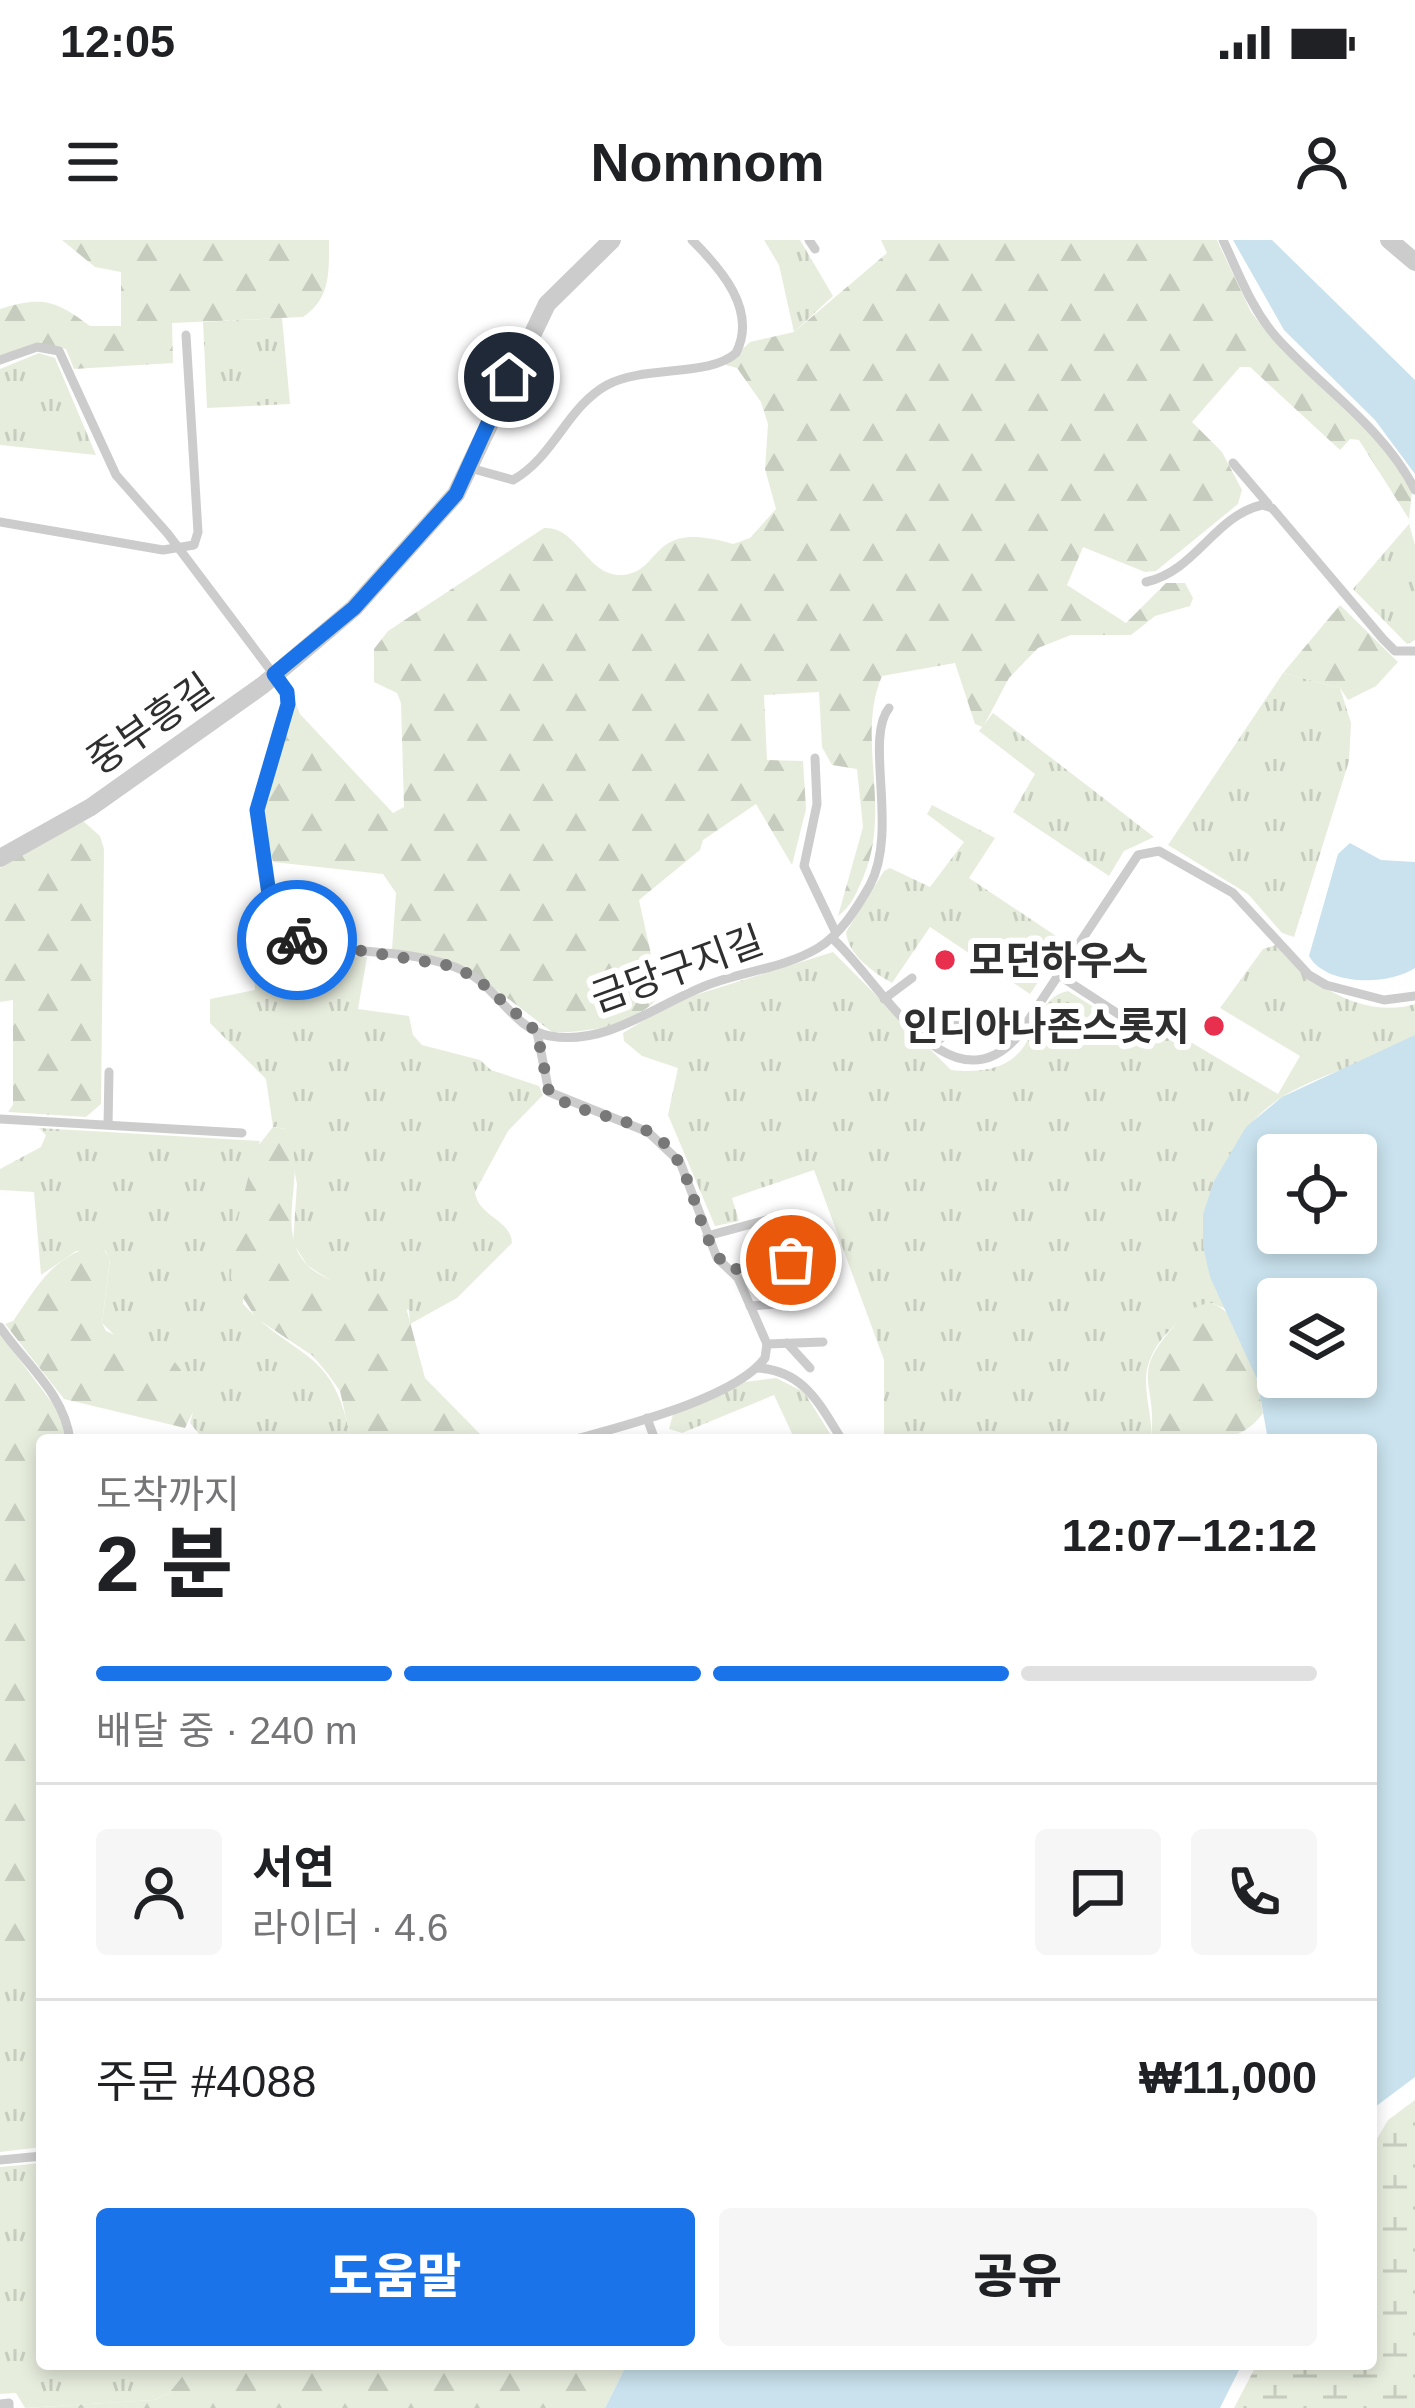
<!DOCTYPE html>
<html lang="ko">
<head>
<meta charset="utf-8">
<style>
	:root { --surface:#fff; --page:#f6f6f6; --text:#202124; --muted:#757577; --line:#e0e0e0; --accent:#1a73e8 }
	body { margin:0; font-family:Helvetica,"Noto Sans KR",sans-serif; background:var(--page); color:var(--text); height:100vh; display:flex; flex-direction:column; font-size:45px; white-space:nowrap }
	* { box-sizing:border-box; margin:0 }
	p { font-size:39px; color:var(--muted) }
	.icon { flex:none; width:66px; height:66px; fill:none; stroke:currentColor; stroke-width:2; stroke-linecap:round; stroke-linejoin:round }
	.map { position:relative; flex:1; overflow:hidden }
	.details { position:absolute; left:36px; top:1194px; width:1341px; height:936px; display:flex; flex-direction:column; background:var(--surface); border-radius:12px; box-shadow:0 6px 18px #0003 }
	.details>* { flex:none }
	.tools { position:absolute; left:1257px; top:894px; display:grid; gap:24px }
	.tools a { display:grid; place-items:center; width:120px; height:120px; border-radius:12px; background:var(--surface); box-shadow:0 6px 18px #0003; font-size:60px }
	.pin { position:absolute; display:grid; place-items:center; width:102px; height:102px; color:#fff; margin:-51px; border:6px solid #fff; border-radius:50%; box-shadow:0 3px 12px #0007 }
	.courier { position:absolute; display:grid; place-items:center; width:120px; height:120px; margin:-60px; border:9px solid #1a73e8; border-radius:50%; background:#fff; color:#222; box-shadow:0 3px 15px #0007 }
	.head em { font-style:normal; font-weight:800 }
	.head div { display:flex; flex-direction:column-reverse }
	.head { display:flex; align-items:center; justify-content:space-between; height:204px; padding:0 60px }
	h1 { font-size:78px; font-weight:800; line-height:90px }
	.bar { display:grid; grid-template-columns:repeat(4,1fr); gap:18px 12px; align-content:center; height:144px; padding:0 60px }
	.bar i { height:15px; border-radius:9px; background:var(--line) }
	.bar .on { background:var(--accent) }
	.bar p { grid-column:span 4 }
	.line { display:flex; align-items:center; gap:30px; padding:0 60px; border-top:3px solid var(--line) }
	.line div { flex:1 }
	.round { display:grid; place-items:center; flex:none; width:126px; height:126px; border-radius:12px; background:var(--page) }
	.primary-button { display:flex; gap:24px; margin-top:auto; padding:24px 60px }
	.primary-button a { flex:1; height:138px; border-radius:12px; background:var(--accent); color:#fff; font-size:48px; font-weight:800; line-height:138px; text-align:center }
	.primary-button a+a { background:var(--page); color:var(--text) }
	.status { display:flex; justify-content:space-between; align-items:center; height:84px; padding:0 60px; background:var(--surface); direction:ltr }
	.status svg { height:33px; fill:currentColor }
	header { display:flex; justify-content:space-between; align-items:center; height:156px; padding:0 60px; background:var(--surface); font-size:54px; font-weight:800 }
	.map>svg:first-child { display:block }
	.grass { fill:url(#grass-tufts) }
	.forest { fill:url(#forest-firs) }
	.wetland { fill:url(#wetland-marsh) }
	.water { fill:#c9e2ed; fill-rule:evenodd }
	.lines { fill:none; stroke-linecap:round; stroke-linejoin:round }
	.service { stroke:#ccc; stroke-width:9 }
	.minor { stroke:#ccc; stroke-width:18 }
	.done { stroke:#787878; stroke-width:12; stroke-dasharray:0 21.6 }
	.route { stroke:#1a73e8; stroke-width:15 }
	.poi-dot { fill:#e82f4e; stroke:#fff; stroke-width:4.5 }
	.labels { text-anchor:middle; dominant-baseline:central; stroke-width:12; stroke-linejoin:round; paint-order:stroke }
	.street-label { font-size:39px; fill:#2f2f2f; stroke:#fff }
	.poi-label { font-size:39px; font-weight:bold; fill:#2f2f2f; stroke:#fff; text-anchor:start }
</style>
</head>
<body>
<div class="status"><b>12:05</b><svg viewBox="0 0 49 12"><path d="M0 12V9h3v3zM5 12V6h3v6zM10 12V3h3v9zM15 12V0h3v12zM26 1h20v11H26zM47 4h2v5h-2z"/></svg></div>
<header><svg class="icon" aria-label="menu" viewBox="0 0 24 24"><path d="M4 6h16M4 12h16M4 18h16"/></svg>Nomnom<svg class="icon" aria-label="person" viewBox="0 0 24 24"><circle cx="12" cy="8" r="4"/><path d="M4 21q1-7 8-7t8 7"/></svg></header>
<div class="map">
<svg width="1415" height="2168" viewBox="0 0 1415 2168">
	<defs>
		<pattern id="grass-tufts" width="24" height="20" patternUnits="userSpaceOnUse" patternTransform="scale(3)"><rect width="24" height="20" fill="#e7eddd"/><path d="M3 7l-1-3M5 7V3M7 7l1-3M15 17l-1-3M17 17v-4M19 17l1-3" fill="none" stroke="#c6ccbe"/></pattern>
		<pattern id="forest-firs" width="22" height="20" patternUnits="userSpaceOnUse" patternTransform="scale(3)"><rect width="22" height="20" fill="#e7eddd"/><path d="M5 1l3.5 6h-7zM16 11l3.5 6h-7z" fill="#c6ccbe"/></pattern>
		<pattern id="wetland-marsh" width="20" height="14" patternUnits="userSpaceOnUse" patternTransform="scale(3)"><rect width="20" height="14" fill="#e7eddd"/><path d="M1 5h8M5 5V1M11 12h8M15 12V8" fill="none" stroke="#c6ccbe"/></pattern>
	</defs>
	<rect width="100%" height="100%" fill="#fff"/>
	<g class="grass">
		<polygon points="764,0 800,0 833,56 794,92 779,25"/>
		<polygon points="282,78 290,164 207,168 203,82"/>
		<polygon points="39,113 55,118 96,215 0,205 0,129"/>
		<polygon points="1409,284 1415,305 1415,400 1407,404 1353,349"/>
		<polygon points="1283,433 1340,448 1351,483 1349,521 1294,697 1282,693 1248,654 1168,605"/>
		<polygon points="993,473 1154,597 1124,611 1109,636 1013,572 1035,534 979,491"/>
		<path d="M932,565L995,598L969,638L1065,702L1030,754L930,687L892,743C873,732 848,715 846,692L884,631L890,628L930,647L964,602L927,574Z"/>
		<path d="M264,692L306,713L367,717L358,769L409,776L413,795L422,805L480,820L491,830L539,846L543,855L508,891L475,952C478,977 511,979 512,1003L457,1058L410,1084L409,1070L354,1056L307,1025L293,1003L297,944L286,889L273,887L266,839L210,783V759L255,750L252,701Z"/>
		<path d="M1276,705C1306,743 1364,780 1415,764V795C1326,849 1249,834 1217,955C1203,1006 1202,1021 1226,1069L1212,1063C1181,1075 1146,1104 1146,1141C1146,1161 1153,1181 1151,1200H884V1120L814,930L732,958L739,981L715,986L668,875L678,828L642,816L624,801L623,793L676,761L833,712L951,830C1051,841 1020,760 1068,751L1153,804L1167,788L1278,854L1300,816L1220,768L1263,709Z"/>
		<path d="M39,888L260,901L248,950L243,1064C298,1122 334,1107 351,1200H204L190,1183L193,1172L102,1083L110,1019L105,1010L76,1011L41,1035L34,952L0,950V929L41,907L46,895Z"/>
		<polygon points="776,1138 804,1152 834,1200 795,1200 774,1155 682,1193 669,1189 673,1174 745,1142"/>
		<polygon points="0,1729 42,1729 42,1907 0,1912"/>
		<polygon points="42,1923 42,2124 182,2124 182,2137 169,2153 154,2160 25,2168 16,2153 0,2154 0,1927"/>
	</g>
	<g class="forest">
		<path d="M62,0H329C329,32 331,58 303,77L172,83L173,123L74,129L66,109L35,103L0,116V69C43,56 55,60 90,86H121V32L95,27Z"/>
		<path d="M881,0H1217L1251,72L1274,101L1387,211L1412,252L1409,279L1359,200L1350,199L1340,210L1250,127H1240L1192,182L1222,212L1242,250L1238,264L1156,331L1145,332L1083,307L1067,345L1126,383L1166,343H1185L1193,358L1190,366L1155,376L1131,395H1071L1038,408L1009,438L983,487L975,484L955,423L882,436C855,499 893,568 863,638C857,652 851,667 838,676L863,587L857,529L832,525L822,507L819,452L764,455L767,520L803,521L806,569L792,625L756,564L703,600L700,610L639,660L660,755C639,784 586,794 552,792L465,726L392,709L396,653L383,634L273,622L262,575L292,455L300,474L393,573L404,567L401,463L397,453L374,442V409L388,391L544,288C578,286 587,337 622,335C664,332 647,278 733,304L750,298L776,269L765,229L768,184L761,162L737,128L726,125L750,102L794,92L887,13Z"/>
		<polygon points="1340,365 1398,422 1376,446 1348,460 1340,448 1283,433"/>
		<polygon points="82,580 100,596 104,609 101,864 86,877 8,872 13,865 13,760 0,762 0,628"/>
		<path d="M273,887L286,889C310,931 273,987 306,1024C313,1032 327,1038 337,1044C356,1058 367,1059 388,1048L403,1056L425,1138L486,1200H351L340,1151L328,1134L313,1116L256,1078L231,1039L232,1003L255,910Z"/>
		<path d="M92,1007L104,1010L110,1018L102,1083L106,1091C159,1115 184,1104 193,1172L185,1188L64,1159L5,1084L13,1081C36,1049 51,1017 92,1007Z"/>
		<path d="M1212,1063C1248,1078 1257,1138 1263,1173C1237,1210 1192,1200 1151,1200C1159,1140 1126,1137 1178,1082C1188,1071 1197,1064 1212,1063Z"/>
		<polygon points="0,1094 63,1177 67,1200 42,1200 42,1729 0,1729"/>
		<polygon points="182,2124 627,2124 605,2168 25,2168 154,2160 169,2153 182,2137"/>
	</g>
	<polygon class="wetland" points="1415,1860 1415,2168 1234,2168 1257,2124 1371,2124 1371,1909 1388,1880"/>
	<g class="water">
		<polygon points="1233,0 1272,0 1415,140 1415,234 1375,180 1284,90"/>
		<path d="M1350,603L1381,620L1415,622V728C1388,746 1326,746 1309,716L1338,614Z"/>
		<path d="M1415,795V1837L1371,1870V1200H1268L1257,1139L1210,1037L1203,1006V974L1214,941L1246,887L1282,857ZM1356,915V993H1278V915ZM1356,1059V1137H1278V1059Z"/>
		<polygon points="627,2124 1242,2124 1220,2168 605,2168"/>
	</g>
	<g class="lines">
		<g class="service">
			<polyline points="809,0 815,9"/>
			<path d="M1223,0C1239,34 1252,70 1277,98C1323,149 1384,188 1415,250"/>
			<path d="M0,120L37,107L59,111L116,235L168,294L287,452C290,488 270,518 261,552C253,583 264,651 273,682L293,699C347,717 411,706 464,731C496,745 514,790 550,796C609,807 662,760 713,743C747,731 786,727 818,708C840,695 857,668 870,645C899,590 864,499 889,468"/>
			<polyline points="1233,223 1268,264"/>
			<path d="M470,228L513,240C554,217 567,167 607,145C644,125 710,137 736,113C758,70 720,28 692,0"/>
			<polyline points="0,282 163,310 194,305 198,292 186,95"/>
			<path d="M1146,342C1196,331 1214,276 1262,265L1272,268L1383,399L1395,411H1415"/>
			<polyline points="815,518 817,564 804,626 836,693"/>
			<path d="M832,698C878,738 949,875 1018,796L1138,615L1159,611L1233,653L1309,735L1326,745L1384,760L1415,756"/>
			<polyline points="1060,736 1149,794"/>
			<polyline points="884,759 912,738"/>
			<path d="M537,792L549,852L648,892L680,922L717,1018L738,1038L767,1104L765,1118C735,1159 622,1186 573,1200"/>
			<polyline points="934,804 964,778"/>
			<polyline points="0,879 242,893"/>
			<polyline points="108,885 109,832"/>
			<polyline points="707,996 774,978"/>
			<polyline points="730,1030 791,1020"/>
			<polyline points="750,1066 804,1062"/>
			<path d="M0,1087C26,1125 64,1153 70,1200"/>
			<polyline points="787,1103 810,1128"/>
			<polyline points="767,1104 823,1102"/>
			<path d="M757,1128C804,1130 820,1165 842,1200"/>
			<polyline points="647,1178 655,1200"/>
			<polyline points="725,1200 762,1200"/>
			<polyline points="0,1920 42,1916"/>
			<polyline points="0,2164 9,2163 9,2168"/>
		</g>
		<g class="minor">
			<polyline points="1389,0 1415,22"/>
			<polyline points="0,618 91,567 263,445 354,368 456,254 547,64 612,0"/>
		</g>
	</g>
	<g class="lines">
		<path class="done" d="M297,700L446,725L474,736L537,792L549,852C581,879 636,873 667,906C699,941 694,997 730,1030L791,1020"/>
		<polyline class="route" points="297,700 273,682 257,570 288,464 287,452 274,434 354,368 456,254 509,137"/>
	</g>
	<g class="poi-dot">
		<circle cx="945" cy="720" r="12"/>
		<circle cx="1214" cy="786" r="12"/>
	</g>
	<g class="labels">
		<g class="street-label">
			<text transform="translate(150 484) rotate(-35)">중부흥길</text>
			<text transform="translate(677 729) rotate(-20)">금당구지길</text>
		</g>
		<g class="poi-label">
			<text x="969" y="720">모던하우스</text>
			<text x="1190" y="786" text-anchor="end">인디아나존스롯지</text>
		</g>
	</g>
</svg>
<div class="tools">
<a><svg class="icon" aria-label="locate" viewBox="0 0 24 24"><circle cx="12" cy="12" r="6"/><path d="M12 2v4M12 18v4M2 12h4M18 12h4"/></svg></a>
<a><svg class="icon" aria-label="layers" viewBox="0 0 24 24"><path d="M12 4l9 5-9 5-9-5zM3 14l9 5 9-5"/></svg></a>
</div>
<div class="pin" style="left:791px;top:1020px;background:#ea580c"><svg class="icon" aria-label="bag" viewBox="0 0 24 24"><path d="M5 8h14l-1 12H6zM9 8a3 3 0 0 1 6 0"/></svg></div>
<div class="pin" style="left:509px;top:137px;background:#1f2937"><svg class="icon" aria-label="home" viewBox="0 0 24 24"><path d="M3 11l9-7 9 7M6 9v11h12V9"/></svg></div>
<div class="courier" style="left:297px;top:700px"><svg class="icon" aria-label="bike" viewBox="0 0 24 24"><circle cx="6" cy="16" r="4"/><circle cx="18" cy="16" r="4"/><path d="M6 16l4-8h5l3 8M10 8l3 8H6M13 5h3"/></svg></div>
<section class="details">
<div class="head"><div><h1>2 분</h1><p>도착까지</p></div><em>12:07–12:12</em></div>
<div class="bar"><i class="on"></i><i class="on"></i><i class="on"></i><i></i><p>배달 중 · 240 m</p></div>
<div class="line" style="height:216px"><a class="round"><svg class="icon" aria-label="person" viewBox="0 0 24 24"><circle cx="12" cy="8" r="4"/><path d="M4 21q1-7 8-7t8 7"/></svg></a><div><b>서연</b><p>라이더 · 4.6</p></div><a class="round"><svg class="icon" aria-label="chat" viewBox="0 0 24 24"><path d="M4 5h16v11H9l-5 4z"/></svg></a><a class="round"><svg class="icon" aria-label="phone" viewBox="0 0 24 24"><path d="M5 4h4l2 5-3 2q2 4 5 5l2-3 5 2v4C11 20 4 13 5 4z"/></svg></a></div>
<div class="line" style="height:156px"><div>주문 #4088</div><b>₩11,000</b></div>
<div class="primary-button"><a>도움말</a><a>공유</a></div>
</section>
</div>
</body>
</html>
